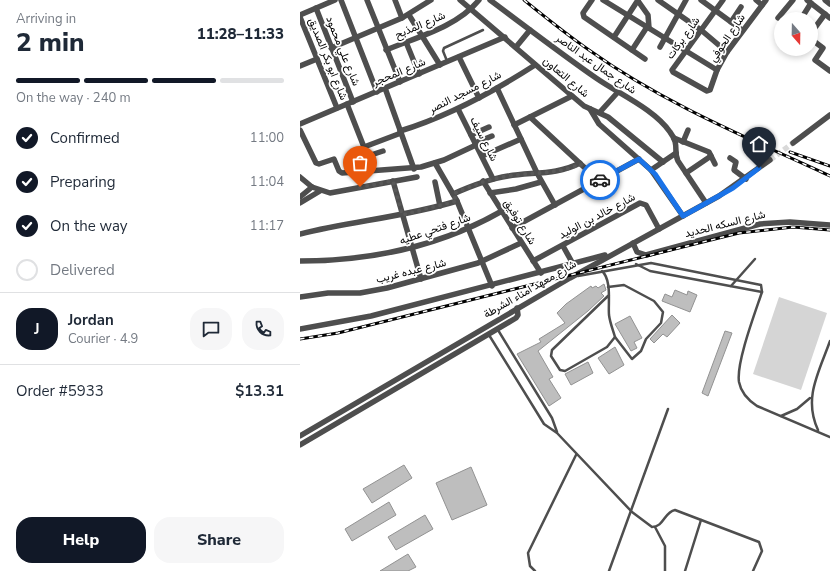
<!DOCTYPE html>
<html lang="en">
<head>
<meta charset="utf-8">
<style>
	:root { --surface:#fff; --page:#f6f6f7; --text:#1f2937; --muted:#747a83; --line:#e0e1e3; --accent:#111827 }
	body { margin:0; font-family:"Nunito Sans",Vazirmatn,sans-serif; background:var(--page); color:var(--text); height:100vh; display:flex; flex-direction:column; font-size:15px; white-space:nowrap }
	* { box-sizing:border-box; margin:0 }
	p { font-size:13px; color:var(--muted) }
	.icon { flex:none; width:22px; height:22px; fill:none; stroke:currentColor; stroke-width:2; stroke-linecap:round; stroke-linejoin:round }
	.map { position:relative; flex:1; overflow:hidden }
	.side { display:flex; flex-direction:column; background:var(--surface); width:300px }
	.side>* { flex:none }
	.needle { width:26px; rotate:160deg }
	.tools { position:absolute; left:474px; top:12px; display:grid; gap:8px }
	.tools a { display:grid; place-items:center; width:44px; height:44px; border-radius:50%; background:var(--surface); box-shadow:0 2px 6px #0003; font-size:20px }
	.pin { position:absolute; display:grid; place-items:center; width:34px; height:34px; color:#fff; margin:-41px -17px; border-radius:50% 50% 50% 0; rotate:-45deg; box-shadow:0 0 4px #0007 }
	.pin .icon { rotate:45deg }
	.courier { position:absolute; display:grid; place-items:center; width:40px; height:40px; margin:-20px; border:3px solid #1a73e8; border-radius:50%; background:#fff; color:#222; box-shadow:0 1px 5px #0007 }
	.headline em { font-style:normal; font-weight:800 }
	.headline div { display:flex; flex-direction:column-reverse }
	.headline { display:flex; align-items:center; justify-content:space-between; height:68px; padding:0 16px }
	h1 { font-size:26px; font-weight:800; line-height:30px }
	.bar { display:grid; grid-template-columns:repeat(4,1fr); gap:6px 4px; align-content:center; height:48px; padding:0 16px }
	.bar i { height:5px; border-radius:3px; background:var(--line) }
	.bar .on { background:var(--accent) }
	.bar p { grid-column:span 4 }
	.line { display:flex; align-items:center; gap:10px; padding:0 16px; border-top:1px solid var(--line) }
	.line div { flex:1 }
	.round { display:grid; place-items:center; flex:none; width:42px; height:42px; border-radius:16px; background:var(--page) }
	ol { padding:0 16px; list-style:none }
	li { display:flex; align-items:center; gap:12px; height:44px }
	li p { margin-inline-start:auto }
	li .icon { padding:4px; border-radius:50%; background:var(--accent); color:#fff; stroke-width:4 }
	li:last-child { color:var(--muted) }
	li i { width:22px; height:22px; border:2px solid var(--line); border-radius:50% }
	.primary-button { display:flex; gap:8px; margin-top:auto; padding:8px 16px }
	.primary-button a { flex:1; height:46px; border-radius:16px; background:var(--accent); color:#fff; font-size:16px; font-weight:800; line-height:46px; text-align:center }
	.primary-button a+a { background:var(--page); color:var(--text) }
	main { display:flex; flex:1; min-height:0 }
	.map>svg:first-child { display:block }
	.green { fill:#d5d5d5 }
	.building { fill:#bebebe; stroke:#929292 }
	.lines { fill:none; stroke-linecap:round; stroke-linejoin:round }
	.minor-tunnel { stroke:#d9d9d9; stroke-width:5.5; stroke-dasharray:5.5 3; stroke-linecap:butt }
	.service { stroke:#4e4e4e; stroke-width:2.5 }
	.minor { stroke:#4e4e4e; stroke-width:5.5 }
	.rail-casing { stroke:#000; stroke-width:3 }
	.rail { stroke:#fff; stroke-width:1.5; stroke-dasharray:4.5; stroke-linecap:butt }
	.done { stroke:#595959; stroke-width:4; stroke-dasharray:0 7.2 }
	.route { stroke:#1a73e8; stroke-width:5 }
	.labels { text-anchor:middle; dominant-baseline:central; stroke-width:3.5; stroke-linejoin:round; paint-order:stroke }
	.street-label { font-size:11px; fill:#000; stroke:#fff }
</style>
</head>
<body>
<main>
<section class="side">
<div class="headline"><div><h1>2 min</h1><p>Arriving in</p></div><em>11:28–11:33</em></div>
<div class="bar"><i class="on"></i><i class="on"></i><i class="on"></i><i></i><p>On the way · 240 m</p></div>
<ol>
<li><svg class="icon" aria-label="check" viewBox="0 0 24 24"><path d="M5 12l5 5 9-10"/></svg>Confirmed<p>11:00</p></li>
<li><svg class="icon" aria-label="check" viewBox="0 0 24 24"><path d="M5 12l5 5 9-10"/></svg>Preparing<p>11:04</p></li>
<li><svg class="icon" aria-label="check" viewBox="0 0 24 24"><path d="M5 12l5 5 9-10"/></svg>On the way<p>11:17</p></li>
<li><i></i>Delivered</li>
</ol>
<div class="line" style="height:72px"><b class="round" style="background:var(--accent);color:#fff">J</b><div><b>Jordan</b><p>Courier · 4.9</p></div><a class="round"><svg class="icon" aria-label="chat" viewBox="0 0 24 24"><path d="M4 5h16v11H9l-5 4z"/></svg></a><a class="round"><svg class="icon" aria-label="phone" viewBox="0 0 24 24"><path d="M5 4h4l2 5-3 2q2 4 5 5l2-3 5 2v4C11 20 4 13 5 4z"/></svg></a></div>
<div class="line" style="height:52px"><div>Order #5933</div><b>$13.31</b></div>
<div class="primary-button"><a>Help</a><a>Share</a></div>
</section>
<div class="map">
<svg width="530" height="571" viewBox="0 0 530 571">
	<rect width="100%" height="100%" fill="#fff"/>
	<polygon class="green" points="479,297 527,313 501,390 453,374"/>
	<g class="building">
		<polygon points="304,284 306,290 301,293 304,296 288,311 238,351 253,377 249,379 261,398 249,406 217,354 241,342 239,339 265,323 257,313 266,304 291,286 292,288 296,286 298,288"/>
		<polygon points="375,290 387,295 388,291 397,295 390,312 362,301 365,294 372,297"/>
		<polygon points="372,315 380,323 367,337 363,334 354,343 350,339"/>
		<polygon points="330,316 342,338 334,342 337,348 331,351 315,324"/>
		<polygon points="425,331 432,333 408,396 402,393"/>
		<polygon points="315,347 324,365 309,374 298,358"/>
		<polygon points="288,362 293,373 271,385 265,374"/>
		<polygon points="104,465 112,478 72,503 63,489"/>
		<polygon points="171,467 187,505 152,520 136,483"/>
		<polygon points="89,502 96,515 52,541 45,529"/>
		<polygon points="125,515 133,529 96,550 88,537"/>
		<polygon points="108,554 116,567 108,571 80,571"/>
	</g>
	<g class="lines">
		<polyline class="minor-tunnel" points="470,160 493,143"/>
		<g class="service">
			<polyline points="147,61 143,51 144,48 183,30"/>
			<polyline points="336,264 350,271 462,292"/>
			<path d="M302,271C312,280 308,303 309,315C310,323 313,330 315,337L307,347L265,371L260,370L251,356L252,350L309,295"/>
			<path d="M278,276L351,263L461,285L462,292C455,313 436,363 439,382C441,393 448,400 457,406L530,437"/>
			<polyline points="431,286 455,259"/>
			<polyline points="308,287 324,285 354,301 363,312 361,323 346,339 341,351 332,359 315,337"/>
			<polyline points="198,330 252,418 257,432"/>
			<path d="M189,335L244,424L257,433L332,512L352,527C364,527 364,512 375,510L459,542L462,551L453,571"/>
			<polyline points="481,416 497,409 510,398"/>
			<path d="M518,430C503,398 519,372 530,341"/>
			<polyline points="355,527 365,546 365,571"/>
			<polyline points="235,571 230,566 228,553 276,455"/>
			<polyline points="309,571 368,409"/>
			<polyline points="385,571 401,520"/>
		</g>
		<g class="minor">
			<polyline points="41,0 77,92"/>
			<polyline points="67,0 100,82"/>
			<polyline points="95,0 102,18"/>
			<polyline points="160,0 284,106 308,117 363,162"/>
			<path d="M190,0C225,26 260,53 296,78C319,94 354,109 370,132C380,145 373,151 378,161L406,203"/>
			<polyline points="292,0 283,13 284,17 345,59"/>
			<polyline points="303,0 417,70"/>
			<polyline points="358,0 401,30 427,52"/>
			<polyline points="401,0 442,30"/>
			<polyline points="423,0 372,70 373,72 407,91 410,90 417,70 427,52 466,0"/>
			<polyline points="456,0 462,5"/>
			<polyline points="507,0 530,18"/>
			<polyline points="525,0 530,4"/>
			<polyline points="338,1 348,15 349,28"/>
			<polyline points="16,8 53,102"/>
			<polyline points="0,15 35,0"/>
			<polyline points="109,15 140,65"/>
			<polyline points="0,17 37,108"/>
			<polyline points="478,18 493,0"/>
			<polyline points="501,19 511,3"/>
			<polyline points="431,22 441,7"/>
			<polyline points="511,33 525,14"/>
			<polyline points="314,37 338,0"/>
			<polyline points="511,39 523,48 515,60 530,71"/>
			<polyline points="106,42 119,74"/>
			<polyline points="216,47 230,30"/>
			<polyline points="360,47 386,0"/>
			<polyline points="31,48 102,18 131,0"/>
			<path d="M86,50C117,37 157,27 179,0"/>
			<polyline points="332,50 347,27"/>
			<polyline points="159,57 179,98"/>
			<polyline points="0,66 17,59"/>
			<polyline points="85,88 114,169"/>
			<polyline points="197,88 237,173 255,205"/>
			<polyline points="47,104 73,170"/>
			<polyline points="158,109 193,179"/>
			<polyline points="290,109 299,124 351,170 383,216"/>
			<polyline points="300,112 318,92"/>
			<polyline points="230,117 299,181"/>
			<polyline points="0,124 205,37"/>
			<polyline points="214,125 272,96"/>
			<polyline points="0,130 16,163 19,164 34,159 39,171 42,173 121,167 144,160 176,145"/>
			<path d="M100,131C149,116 193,92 235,65"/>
			<polyline points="171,135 189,127"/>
			<polyline points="374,138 409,152 415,164"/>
			<polyline points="383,142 388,130"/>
			<polyline points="175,143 192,136"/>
			<polyline points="493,143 530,115"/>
			<polyline points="64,147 101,133"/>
			<polyline points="68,156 83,151"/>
			<polyline points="182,156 221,139"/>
			<polyline points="430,158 436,162 434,170 446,179"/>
			<polyline points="135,163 157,201 192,286"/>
			<polyline points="351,170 376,153"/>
			<polyline points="386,173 411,156"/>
			<polyline points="0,177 12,187 30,193 117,177"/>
			<polyline points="93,181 121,279"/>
			<polyline points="183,181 241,273"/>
			<polyline points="135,182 140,206"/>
			<polyline points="190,193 216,189 241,182"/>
			<path d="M153,194C171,186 188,179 208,176C233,172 257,175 280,163"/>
			<polyline points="0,197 12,187"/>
			<polyline points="0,203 20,191"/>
			<polyline points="212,228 339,159"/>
			<path d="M0,234C52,221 105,217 157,201"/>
			<polyline points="333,243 337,252 346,255 460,224 490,222 530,225"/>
			<polyline points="263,246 273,264"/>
			<path d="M0,261C71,261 139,247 202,211"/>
			<polyline points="233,261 340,203 346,205 359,229"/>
			<polyline points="0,297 28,293 60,293 87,288 178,263 221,243"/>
			<polyline points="0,329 71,316 305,255"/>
			<polyline points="0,436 270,278 419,196 470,160"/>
			<polyline points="0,445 216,318 218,315 217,308"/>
		</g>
		<g class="rail-casing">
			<g id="rail">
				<path d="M224,0C245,17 266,34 289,50C363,103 448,138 530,176"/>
				<polyline points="490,152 530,166"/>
				<polyline points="0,339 38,333 439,233 493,227 530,230"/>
			</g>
		</g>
		<use href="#rail" class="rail"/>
	</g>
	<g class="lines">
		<path class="done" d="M60,187L93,181L102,215L157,201L153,194C171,186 188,179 208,176C233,172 257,175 280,164L298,181L300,180"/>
		<polyline class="route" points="300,180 339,159 355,174 383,216 433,188 459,168"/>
	</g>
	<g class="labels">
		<g class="street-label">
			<text transform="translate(120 25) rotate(-23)">شارع المذبح</text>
			<text transform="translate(383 38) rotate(-54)">شارع بركات</text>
			<text transform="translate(427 38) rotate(-56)">شارع الحوفي</text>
			<text transform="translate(43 51) rotate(68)">شارع علي محمود</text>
			<text transform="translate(28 59) rotate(68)">شارع ابو بكر الصديق</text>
			<text transform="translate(296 64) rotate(35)">شارع جمال عبد الناصر</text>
			<text transform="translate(99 72) rotate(-23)">شارع المحجر</text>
			<text transform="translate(266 77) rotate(40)">شارع التعاون</text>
			<text transform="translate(165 92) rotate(-27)">شارع مسجد النصر</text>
			<text transform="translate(184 139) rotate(63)">شارع سيف</text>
			<text transform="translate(297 216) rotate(-28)">شارع خالد بن الوليد</text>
			<text transform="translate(220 222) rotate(58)">شارع توفيق</text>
			<text transform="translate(425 224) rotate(-14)">شارع السكه الحديد</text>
			<text transform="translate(135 229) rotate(-19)">شارع فتحي عطيه</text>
			<text transform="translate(111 271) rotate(-14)">شارع عبده غريب</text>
			<text transform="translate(230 289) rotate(-30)">شارع معهد امناء الشرطة</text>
		</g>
	</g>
</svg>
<div class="tools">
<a><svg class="needle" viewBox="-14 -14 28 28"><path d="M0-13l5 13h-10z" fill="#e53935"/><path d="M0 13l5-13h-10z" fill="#747a83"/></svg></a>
</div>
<div class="pin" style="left:60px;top:187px;background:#ea580c"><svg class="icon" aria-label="bag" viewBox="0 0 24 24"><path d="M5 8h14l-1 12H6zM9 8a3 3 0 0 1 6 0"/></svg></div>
<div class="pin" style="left:459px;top:168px;background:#1f2937"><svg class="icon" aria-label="home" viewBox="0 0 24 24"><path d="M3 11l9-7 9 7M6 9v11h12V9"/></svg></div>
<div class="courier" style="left:300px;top:180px"><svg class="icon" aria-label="car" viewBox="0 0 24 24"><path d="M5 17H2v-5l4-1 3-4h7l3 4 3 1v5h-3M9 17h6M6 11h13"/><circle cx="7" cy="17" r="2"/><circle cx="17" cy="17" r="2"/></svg></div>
</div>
</main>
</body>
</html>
